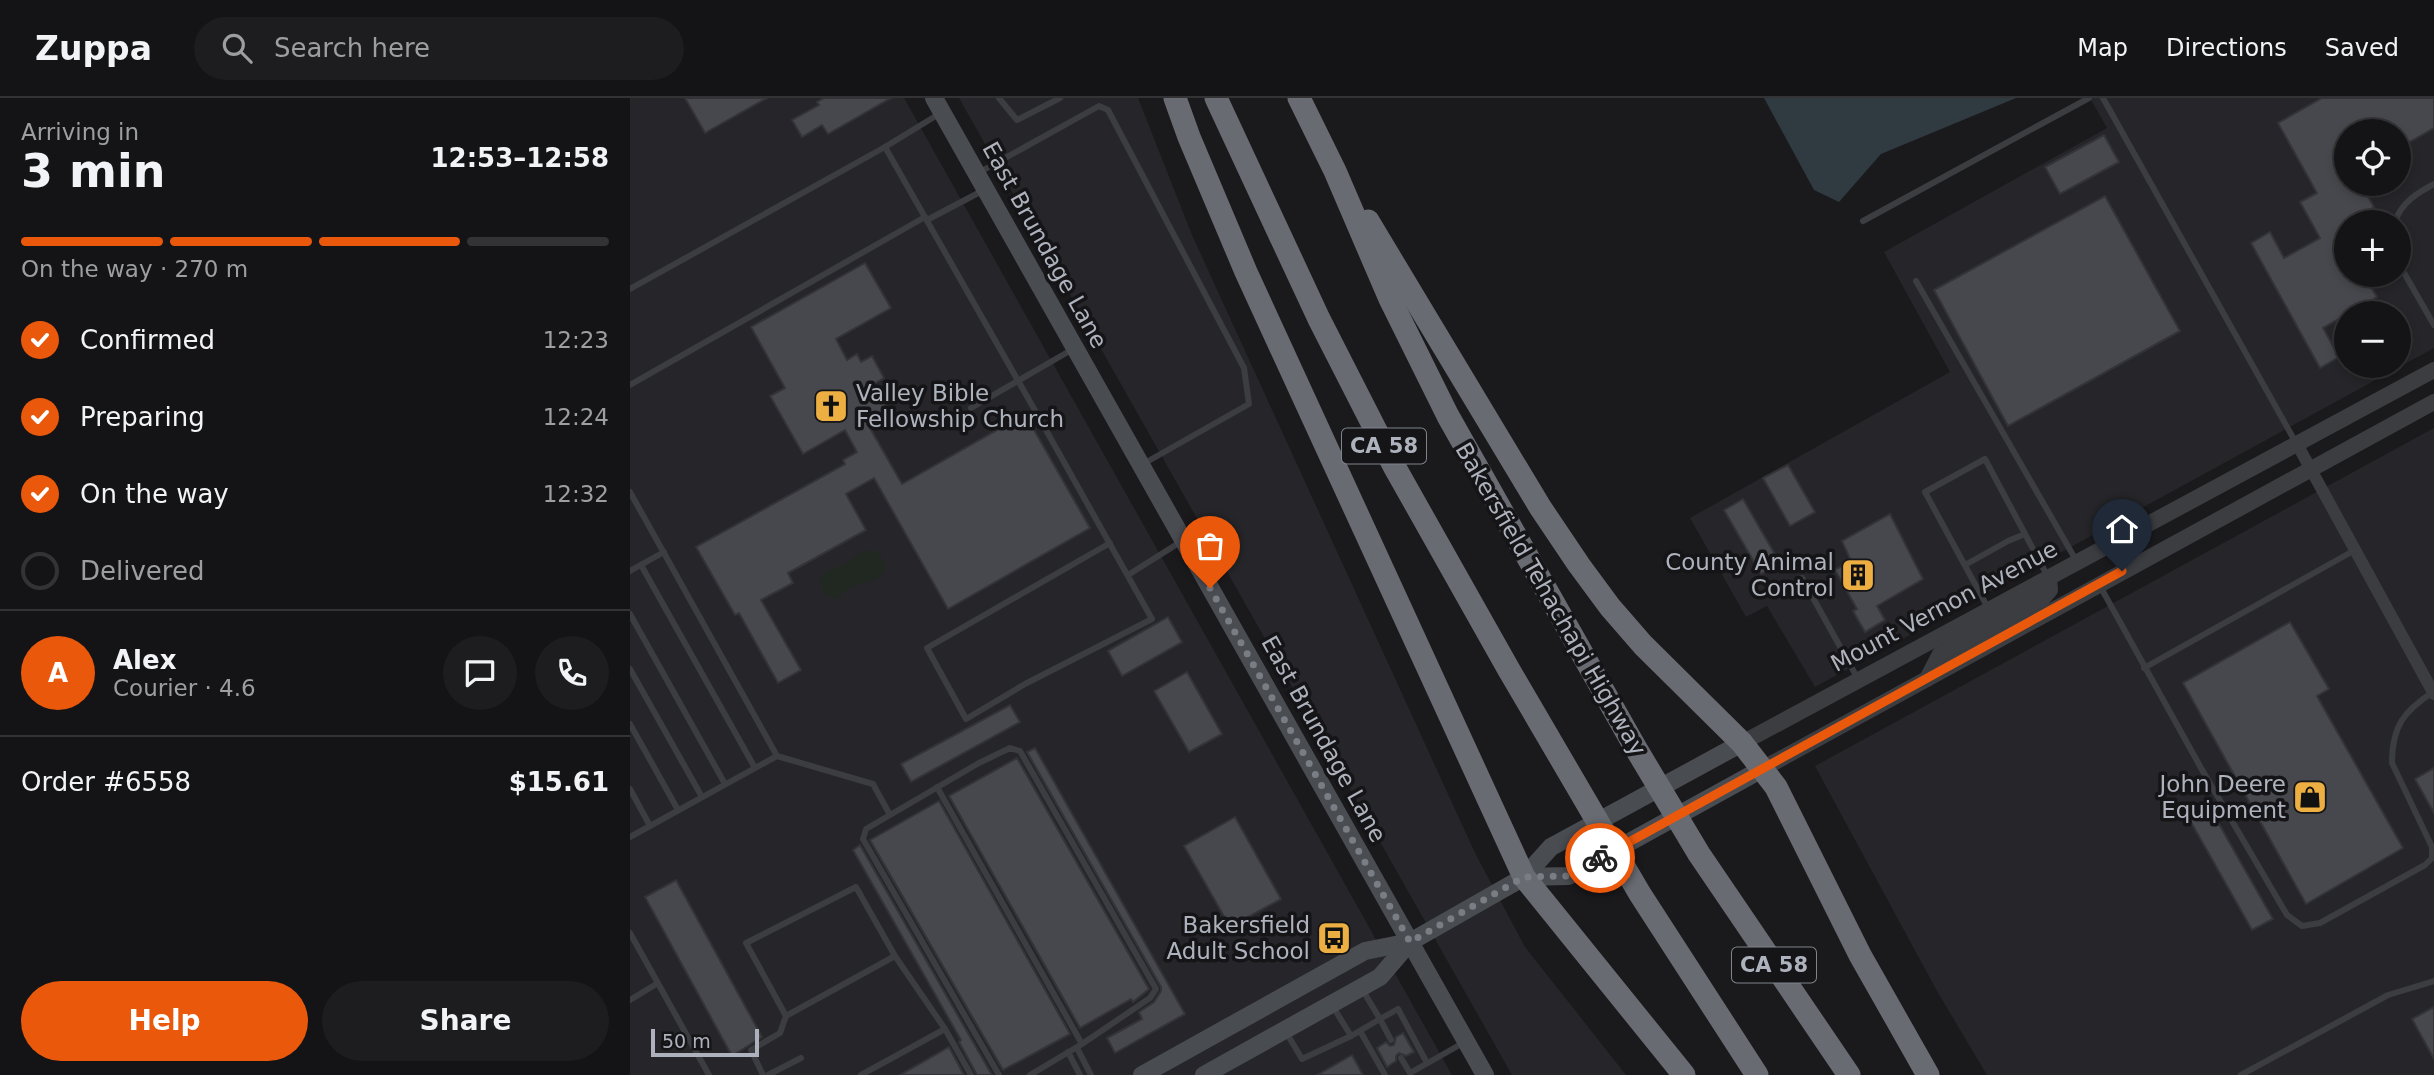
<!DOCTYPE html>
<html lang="en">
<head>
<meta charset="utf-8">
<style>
	:root { --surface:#141416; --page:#1d1d1f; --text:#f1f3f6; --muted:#9d9ea1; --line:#333335; --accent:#ea580c }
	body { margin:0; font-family:"DejaVu Sans",sans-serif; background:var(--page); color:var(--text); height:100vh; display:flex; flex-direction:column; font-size:26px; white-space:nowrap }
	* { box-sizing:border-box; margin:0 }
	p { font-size:23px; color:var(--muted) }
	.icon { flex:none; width:38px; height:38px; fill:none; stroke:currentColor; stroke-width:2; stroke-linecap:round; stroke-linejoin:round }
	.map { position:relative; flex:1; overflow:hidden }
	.details { display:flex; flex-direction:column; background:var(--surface); width:630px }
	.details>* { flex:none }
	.tools { position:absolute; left:1704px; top:21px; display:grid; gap:14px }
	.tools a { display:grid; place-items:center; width:77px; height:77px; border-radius:50%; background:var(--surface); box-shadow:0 4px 10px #0003,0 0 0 2px var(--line); font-size:35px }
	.scale { position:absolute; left:21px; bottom:18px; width:108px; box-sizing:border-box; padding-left:7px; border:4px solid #adb2bc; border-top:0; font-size:19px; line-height:24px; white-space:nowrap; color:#adb2bc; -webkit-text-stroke:5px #151518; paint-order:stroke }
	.pin { position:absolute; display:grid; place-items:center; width:60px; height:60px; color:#fff; margin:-72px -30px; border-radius:50% 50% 50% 0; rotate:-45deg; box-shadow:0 0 7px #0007 }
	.pin .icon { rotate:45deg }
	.courier { position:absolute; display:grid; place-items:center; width:70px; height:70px; margin:-35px; border:5px solid #ea580c; border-radius:50%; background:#fff; color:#222; box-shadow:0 2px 9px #0007 }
	.overview em { font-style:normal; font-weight:800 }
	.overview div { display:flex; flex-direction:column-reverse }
	.overview { display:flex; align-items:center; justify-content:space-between; height:119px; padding:0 21px }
	h1 { font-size:46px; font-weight:800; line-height:52px }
	.bar { display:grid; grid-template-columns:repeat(4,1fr); gap:10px 7px; align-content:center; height:84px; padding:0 21px }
	.bar i { height:9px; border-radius:5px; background:var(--line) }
	.bar .on { background:var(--accent) }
	.bar p { grid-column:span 4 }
	.line { display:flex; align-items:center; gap:18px; padding:0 21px; border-top:2px solid var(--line) }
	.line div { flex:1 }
	.round { display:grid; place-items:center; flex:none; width:74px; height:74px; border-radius:37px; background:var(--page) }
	ol { padding:0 21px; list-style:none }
	li { display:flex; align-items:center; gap:21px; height:77px }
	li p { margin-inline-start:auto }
	li .icon { padding:7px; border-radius:50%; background:var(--accent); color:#fff; stroke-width:4 }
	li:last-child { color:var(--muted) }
	li i { width:38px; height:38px; border:4px solid var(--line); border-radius:50% }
	.primary-button { display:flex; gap:14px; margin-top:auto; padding:14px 21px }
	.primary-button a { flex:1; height:80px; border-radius:42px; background:var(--accent); color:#fff; font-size:28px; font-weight:800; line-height:80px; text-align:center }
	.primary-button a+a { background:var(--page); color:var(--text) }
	header { display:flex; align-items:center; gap:42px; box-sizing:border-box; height:98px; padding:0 35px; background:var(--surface); border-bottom:2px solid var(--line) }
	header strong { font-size:33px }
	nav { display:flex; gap:38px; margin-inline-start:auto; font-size:24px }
	.search { width:490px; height:63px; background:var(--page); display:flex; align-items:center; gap:18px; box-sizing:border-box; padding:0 24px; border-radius:38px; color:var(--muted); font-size:26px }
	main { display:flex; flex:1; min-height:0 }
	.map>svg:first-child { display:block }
	.built { fill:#26262a; fill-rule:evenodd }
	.green { fill:#202821 }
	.water { fill:#303a41 }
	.building { fill:#47484d; stroke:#343438; stroke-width:2 }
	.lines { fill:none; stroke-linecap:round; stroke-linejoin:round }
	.service { stroke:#3b3d41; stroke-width:6 }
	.minor { stroke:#3b3d41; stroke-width:12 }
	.tertiary { stroke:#3b3d41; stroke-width:16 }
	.secondary { stroke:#494c51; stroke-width:18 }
	.motorway { stroke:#686b72; stroke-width:23 }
	.done { stroke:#7a7d84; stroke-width:7; stroke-dasharray:0 12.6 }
	.route { stroke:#ea580c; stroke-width:9 }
	.labels { text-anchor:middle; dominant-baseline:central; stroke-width:7; stroke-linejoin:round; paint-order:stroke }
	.shield { fill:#151518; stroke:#7f838b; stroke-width:2 }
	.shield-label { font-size:21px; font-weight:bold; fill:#adb2bc }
	.street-label { font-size:23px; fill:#adb2bc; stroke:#151518 }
	.poi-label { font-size:23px; fill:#adb2bc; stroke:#151518; text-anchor:end }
</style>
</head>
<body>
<header>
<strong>Zuppa</strong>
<div class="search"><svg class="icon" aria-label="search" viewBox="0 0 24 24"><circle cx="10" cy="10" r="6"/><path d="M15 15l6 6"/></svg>Search here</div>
<nav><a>Map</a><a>Directions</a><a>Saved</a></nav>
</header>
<main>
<section class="details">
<div class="overview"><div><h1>3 min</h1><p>Arriving in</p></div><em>12:53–12:58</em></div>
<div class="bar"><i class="on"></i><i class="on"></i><i class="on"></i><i></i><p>On the way · 270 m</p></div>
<ol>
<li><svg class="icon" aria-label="check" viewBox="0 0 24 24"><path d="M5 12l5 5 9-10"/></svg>Confirmed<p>12:23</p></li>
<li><svg class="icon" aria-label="check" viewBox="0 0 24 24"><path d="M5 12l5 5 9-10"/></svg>Preparing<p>12:24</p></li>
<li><svg class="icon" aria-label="check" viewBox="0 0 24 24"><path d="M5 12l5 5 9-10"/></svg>On the way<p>12:32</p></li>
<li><i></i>Delivered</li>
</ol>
<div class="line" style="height:126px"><b class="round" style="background:var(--accent);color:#fff">A</b><div><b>Alex</b><p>Courier · 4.6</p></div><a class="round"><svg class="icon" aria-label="chat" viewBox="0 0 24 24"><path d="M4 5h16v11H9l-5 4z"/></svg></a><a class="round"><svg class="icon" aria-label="phone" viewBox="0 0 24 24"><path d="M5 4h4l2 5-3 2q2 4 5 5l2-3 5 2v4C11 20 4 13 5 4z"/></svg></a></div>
<div class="line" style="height:91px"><div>Order #6558</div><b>$15.61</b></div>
<div class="primary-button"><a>Help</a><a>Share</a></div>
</section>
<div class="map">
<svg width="1804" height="977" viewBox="0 0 1804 977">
	<rect width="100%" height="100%" fill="#1a1a1d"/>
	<g class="built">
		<polygon points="0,0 274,0 822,977 0,977"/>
		<polygon points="329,0 508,0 562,137 845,755 895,849 996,977 882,977"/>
		<path d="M1460,0H1804V250L1185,589L1137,508L1116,519L1060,420L1320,274L1254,154L1477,30ZM1717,33H1769V86H1717ZM1717,124H1769V177H1717ZM1717,215H1769V268H1717Z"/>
		<polygon points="1804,330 1804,977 1357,977 1307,893 1185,668"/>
	</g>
	<path class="green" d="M243,452C250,455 254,463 256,470C247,488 234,482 220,489C215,492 212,498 207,501L195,497L189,483C196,472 201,471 212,467C225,462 226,454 243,452Z"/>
	<polygon class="water" points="1134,0 1386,0 1251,56 1209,104 1184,92"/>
	<g class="building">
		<polygon points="55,0 137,0 75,35"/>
		<polygon points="194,0 261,0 198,36 192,27 172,39 162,22 189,7 187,4"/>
		<polygon points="1692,0 1804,0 1804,30 1769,50 1769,33 1717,33 1717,86 1731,86 1744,109 1730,118 1733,124 1717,124 1717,177 1734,177 1747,199 1693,230 1709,259 1690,270 1621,145 1640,134 1654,160 1690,140 1670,104 1687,95 1648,25"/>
		<polygon points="1474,37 1489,64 1430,96 1415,69"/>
		<polygon points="1475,98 1550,233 1378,328 1304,192"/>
		<polygon points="235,165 261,210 206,241 217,262 227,256 231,264 242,258 254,280 244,286 262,317 240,330 272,386 395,316 460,430 318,511 244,380 216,396 236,432 158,475 163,485 131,502 171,572 148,585 109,515 105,517 66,449 215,366 213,362 227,354 215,332 173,356 140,298 155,290 121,229"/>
		<polygon points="1158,367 1185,414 1160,428 1133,380"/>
		<polygon points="1113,401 1150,465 1131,476 1094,412"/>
		<polygon points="1260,416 1293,481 1247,508 1255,522 1235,534 1223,513 1227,511 1205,472 1221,463 1212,443"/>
		<polygon points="538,519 552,544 492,578 478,553"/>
		<polygon points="1660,524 1699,591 1687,598 1773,750 1676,806 1553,585"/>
		<polygon points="557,574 592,636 559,654 524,593"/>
		<polygon points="380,607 390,624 281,684 271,666"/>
		<polygon points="405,650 555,916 485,955 477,940 512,921 509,914 524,904 531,893 531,889 397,654"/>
		<polygon points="387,660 519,891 503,904 501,901 450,930 319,698"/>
		<polygon points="1804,670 1804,715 1785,681"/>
		<polygon points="309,703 440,936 373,972 240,742"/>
		<polygon points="1577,705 1643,821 1622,832 1557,717"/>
		<polygon points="605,719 651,801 600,829 554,748"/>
		<polygon points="230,747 362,977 347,977 329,944 331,942 223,752"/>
		<polygon points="46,782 132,939 102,958 15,799"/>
		<polygon points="1804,909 1804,961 1782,921"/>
		<polygon points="773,935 784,954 776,958 769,955 766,958 766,963 757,969 747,950 756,944 760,948 764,947 766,939"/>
		<polygon points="319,949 334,977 270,977"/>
		<polygon points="722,957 733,977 687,977"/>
	</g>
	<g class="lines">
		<g class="service">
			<polyline points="369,0 387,22 430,0"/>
			<polyline points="1473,0 1666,345"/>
			<path d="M255,49C345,206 434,363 522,521L395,586L336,621L297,550L480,445"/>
			<polyline points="348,75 469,8 478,12 614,270 619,306 513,366"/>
			<polyline points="297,122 354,92"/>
			<polyline points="1233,123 1459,0"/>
			<path d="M1765,124C1771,105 1787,95 1804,86"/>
			<polyline points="1769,166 1804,227"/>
			<polyline points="1286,183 1447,464"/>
			<polyline points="0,191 255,49 309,16"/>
			<polyline points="0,287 295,119"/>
			<polyline points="341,310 443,251"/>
			<polyline points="0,394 147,658 243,686 260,717"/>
			<polyline points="11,467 125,670"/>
			<polyline points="1335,467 1378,443 1395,436"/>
			<polyline points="0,473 34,454"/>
			<polyline points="498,477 552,443"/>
			<polyline points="1172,480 1228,581"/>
			<path d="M1470,488L1571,670L1657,817L1672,828L1690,825L1795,767L1802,760V749L1762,665C1762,628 1774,613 1803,594"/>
			<polyline points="1358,510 1295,394 1355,361 1418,479"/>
			<polyline points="0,516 95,686"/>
			<polyline points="1514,570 1725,452"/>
			<polyline points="0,571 72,699"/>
			<polyline points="0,626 48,712"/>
			<polyline points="307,689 452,946"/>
			<polyline points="0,691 20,728"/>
			<polyline points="0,739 147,658"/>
			<polyline points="0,835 79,977"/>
			<polyline points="265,858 226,789 116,845 156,918 265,858 315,931 341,977"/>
			<polyline points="732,891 750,921 768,911 797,965"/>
			<polyline points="0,902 28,885"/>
			<polyline points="702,907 721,938 750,921 761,942"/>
			<polyline points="730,933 755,977"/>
			<polyline points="656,934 672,961 721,938"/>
			<polyline points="447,950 461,977"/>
			<polyline points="438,954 450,977"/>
			<polyline points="771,960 780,975 833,945"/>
			<polyline points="133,977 121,952 150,935 156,918"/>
			<polyline points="138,977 171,960"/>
			<polyline points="231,977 315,931"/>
			<polyline points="369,977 233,741 236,731 349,665 380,650 390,653 526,891 520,900 452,946 400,977"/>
			<polyline points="1611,977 1758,897 1804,883"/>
		</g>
		<polyline class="minor" points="1667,346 1804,596"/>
		<g class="tertiary">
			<polyline points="1297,581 1310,556 1413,500 1420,492 1419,481"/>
			<polyline points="1112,645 1804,272"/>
			<polyline points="1132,671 1804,304"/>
		</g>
		<g class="secondary">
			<polyline points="304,0 855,977"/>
			<polyline points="894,779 938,778 1132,671"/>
			<polyline points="512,977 735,853 780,844 894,779 921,749 1112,645"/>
			<polyline points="574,977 750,879 780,844"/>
		</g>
		<g class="motorway">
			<polyline points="545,0 559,39 616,174 894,779 1054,977"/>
			<polyline points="586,0 689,221 764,368 879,572 1010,796 1127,977"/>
			<polyline points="669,0 705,73 760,201 818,318 1005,649 1069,756 1219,977"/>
			<polyline points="738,123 910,409 949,467 980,509 1013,547 1112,645 1146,689 1230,857 1298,977"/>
		</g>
	</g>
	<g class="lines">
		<polyline class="done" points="580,490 780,844 894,779 938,778 970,760"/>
		<polyline class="route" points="970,760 1492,473"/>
	</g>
	<defs>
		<g id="church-square" transform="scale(1.75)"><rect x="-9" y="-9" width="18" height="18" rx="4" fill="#edae42" stroke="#151518"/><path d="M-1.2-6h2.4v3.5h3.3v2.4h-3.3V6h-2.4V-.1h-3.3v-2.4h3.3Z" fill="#111"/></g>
		<g id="building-square" transform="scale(1.75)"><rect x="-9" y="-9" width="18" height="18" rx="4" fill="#edae42" stroke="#151518"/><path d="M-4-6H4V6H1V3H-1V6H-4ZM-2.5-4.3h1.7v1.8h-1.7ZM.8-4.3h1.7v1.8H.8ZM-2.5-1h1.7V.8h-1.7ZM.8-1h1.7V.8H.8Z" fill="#111"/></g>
		<g id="shop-square" transform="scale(1.75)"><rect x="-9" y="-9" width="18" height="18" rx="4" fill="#edae42" stroke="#151518"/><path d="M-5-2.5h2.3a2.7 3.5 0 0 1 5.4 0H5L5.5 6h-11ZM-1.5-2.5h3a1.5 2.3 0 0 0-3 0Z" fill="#111"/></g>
		<g id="bus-square" transform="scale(1.75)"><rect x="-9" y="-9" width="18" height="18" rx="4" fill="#edae42" stroke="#151518"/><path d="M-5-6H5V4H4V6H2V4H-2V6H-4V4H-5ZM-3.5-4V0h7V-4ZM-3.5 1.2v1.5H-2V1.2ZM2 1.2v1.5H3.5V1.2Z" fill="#111"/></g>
	</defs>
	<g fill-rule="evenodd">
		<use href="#church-square" x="201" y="308"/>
		<use href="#building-square" x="1228" y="477"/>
		<use href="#shop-square" x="1680" y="699"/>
		<use href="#bus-square" x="704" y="840"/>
	</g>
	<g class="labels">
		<g class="shield">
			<rect x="712" y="330.5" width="84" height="35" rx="5"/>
			<rect x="1102" y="849.5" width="84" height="35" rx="5"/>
		</g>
		<g class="shield-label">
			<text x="754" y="348">CA 58</text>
			<text x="1144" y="867">CA 58</text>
		</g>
		<g class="street-label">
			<text transform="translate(415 147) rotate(61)">East Brundage Lane</text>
			<text transform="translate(921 501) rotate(60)">Bakersfield Tehachapi Highway</text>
			<text transform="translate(1314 508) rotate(-28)">Mount Vernon Avenue</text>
			<text transform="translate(694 641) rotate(61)">East Brundage Lane</text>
		</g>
		<g class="poi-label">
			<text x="226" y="295" text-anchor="start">Valley Bible<tspan x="226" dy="26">Fellowship Church</tspan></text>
			<text x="1204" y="464">County Animal<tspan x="1204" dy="26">Control</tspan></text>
			<text x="1656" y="686">John Deere<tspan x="1656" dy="26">Equipment</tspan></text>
			<text x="680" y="827">Bakersfield<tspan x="680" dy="26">Adult School</tspan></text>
		</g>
	</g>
</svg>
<div class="tools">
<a><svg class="icon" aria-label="locate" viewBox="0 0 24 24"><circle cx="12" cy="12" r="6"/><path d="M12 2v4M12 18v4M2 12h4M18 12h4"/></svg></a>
<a>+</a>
<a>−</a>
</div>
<div class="scale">50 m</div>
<div class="pin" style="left:580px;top:490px;background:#ea580c"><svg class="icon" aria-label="bag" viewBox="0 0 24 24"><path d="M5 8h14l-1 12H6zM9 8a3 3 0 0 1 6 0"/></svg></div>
<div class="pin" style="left:1492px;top:473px;background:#1f2937"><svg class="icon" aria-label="home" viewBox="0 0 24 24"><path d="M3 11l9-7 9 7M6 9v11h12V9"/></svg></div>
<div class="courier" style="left:970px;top:760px"><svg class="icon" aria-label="bike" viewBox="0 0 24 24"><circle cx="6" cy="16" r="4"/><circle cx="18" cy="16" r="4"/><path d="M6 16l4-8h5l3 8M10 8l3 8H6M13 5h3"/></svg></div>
</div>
</main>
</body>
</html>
